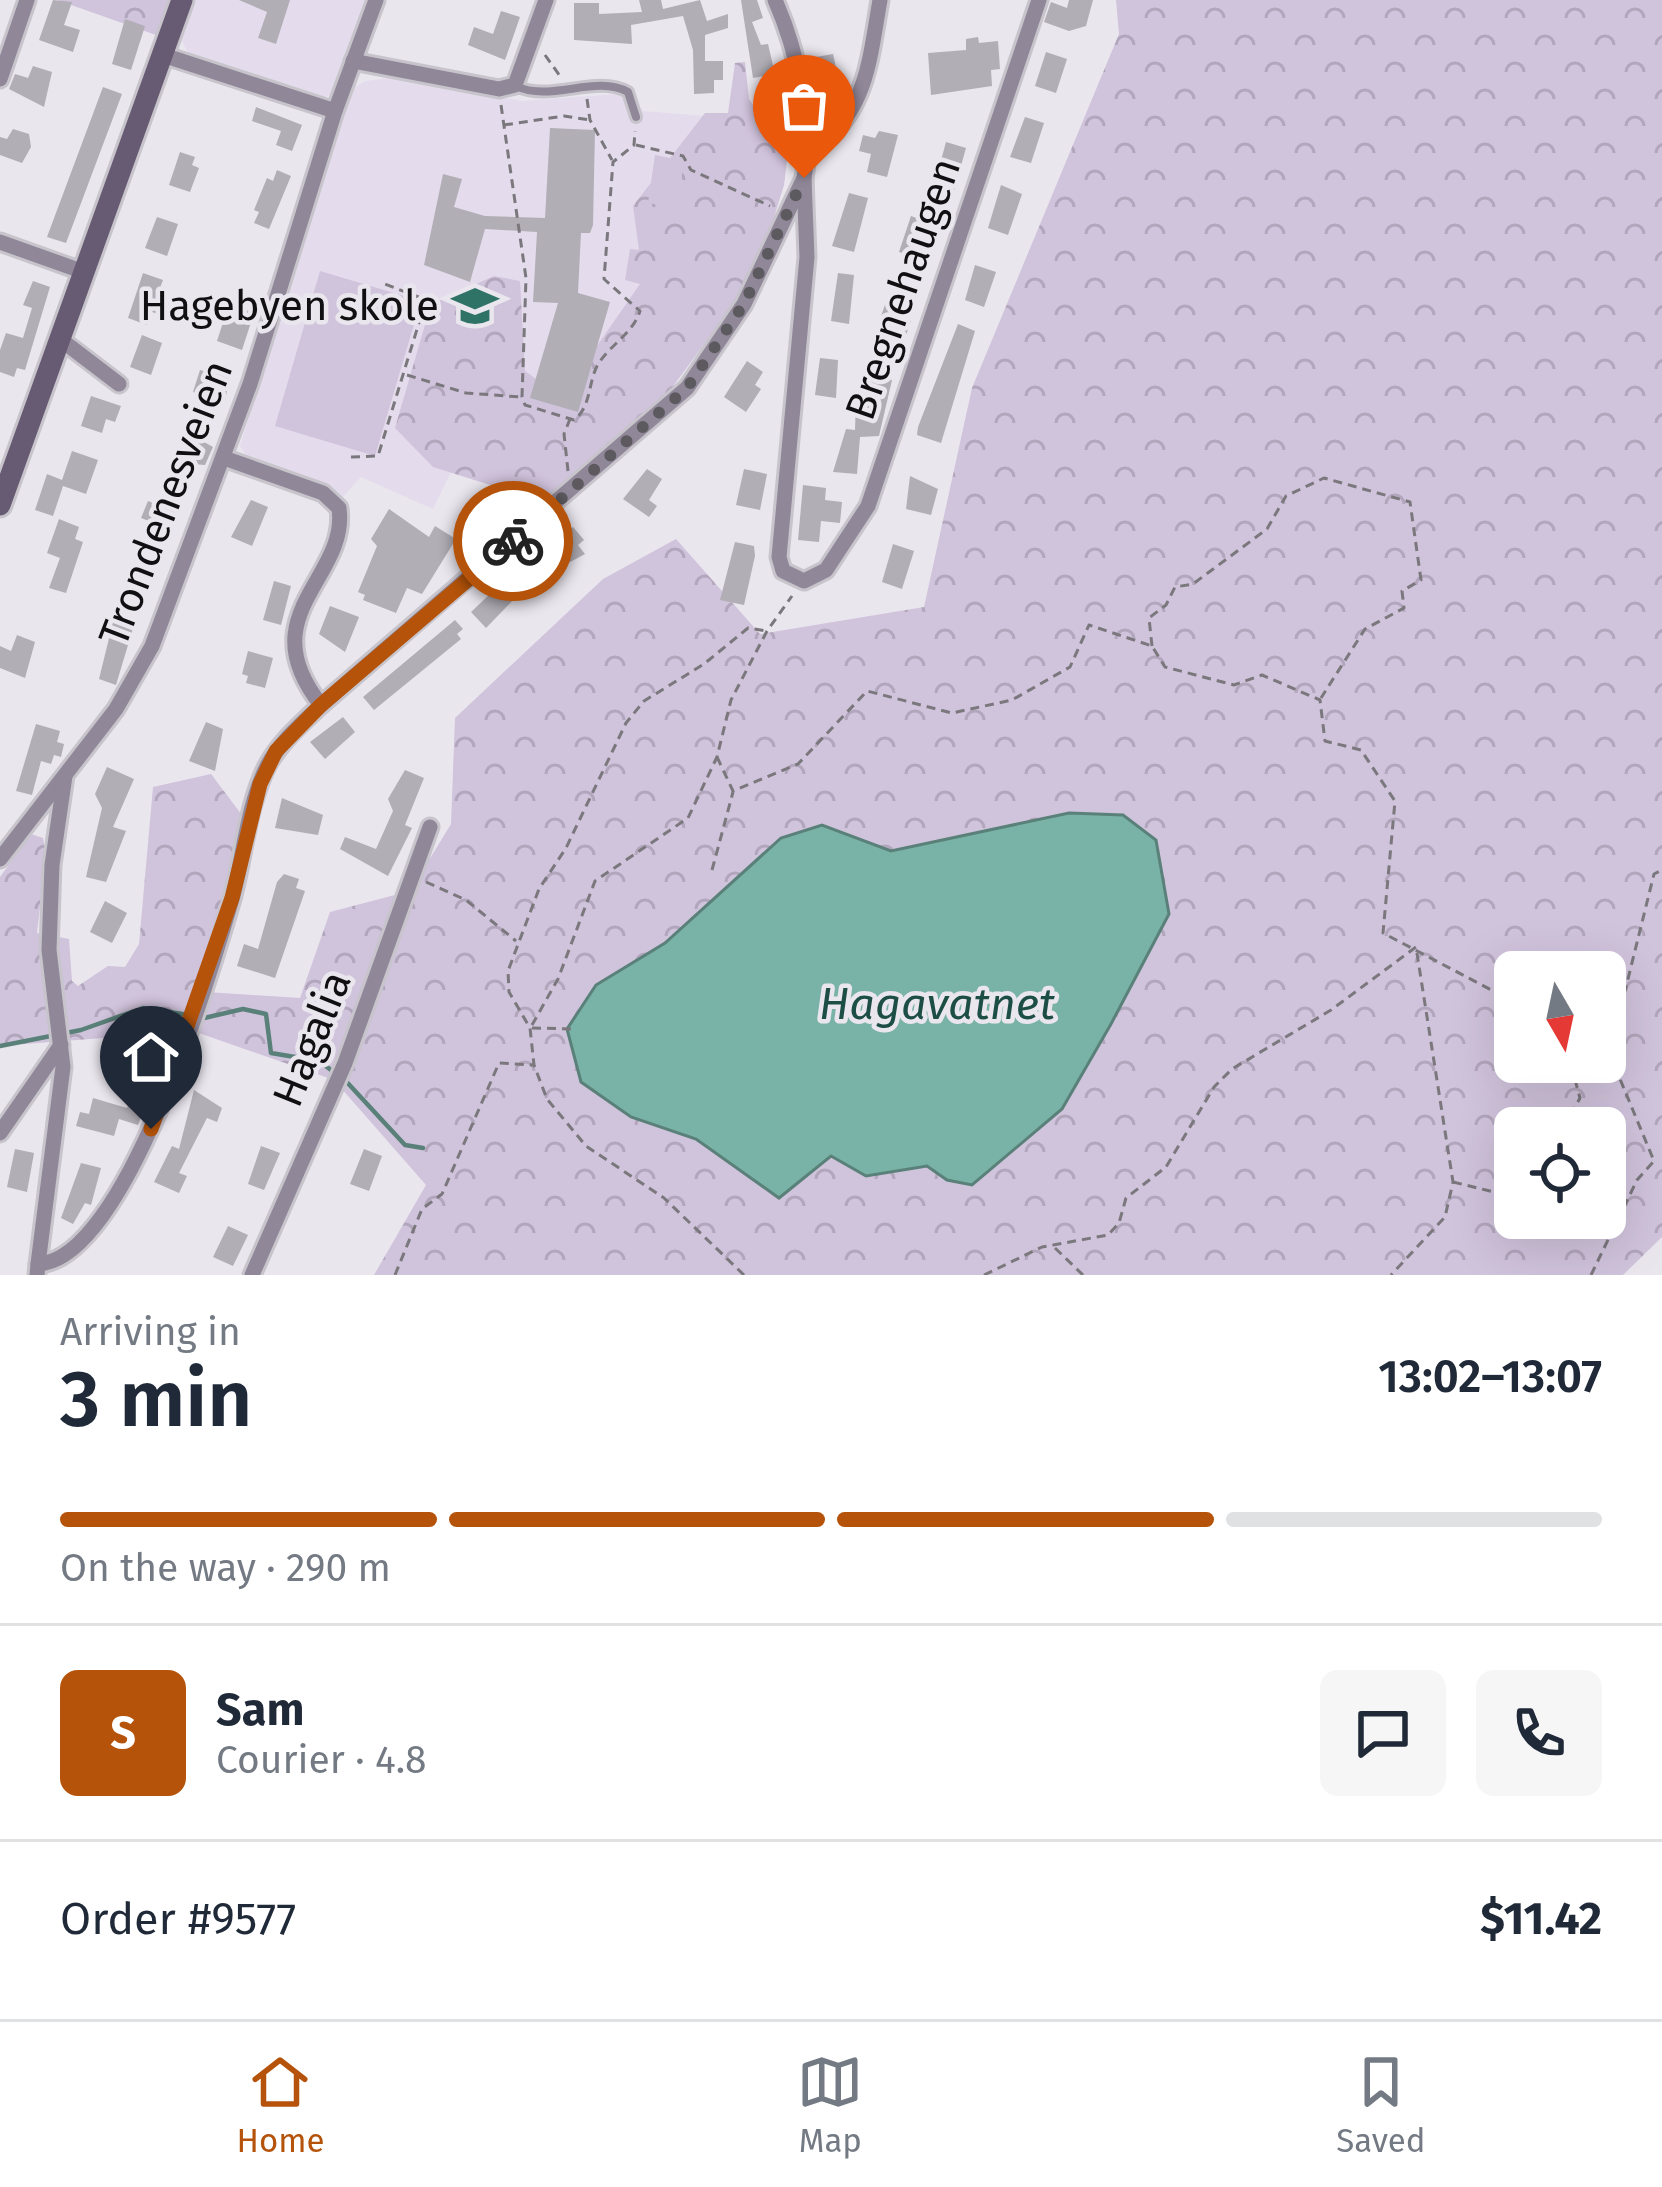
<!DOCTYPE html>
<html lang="en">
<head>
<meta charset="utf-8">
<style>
	:root { --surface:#fff; --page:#f6f6f7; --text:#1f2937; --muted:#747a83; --line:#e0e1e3; --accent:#b45309 }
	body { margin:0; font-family:"Fira Sans",sans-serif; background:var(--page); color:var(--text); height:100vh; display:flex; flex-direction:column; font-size:45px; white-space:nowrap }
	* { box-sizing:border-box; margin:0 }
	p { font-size:39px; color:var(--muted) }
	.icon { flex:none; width:66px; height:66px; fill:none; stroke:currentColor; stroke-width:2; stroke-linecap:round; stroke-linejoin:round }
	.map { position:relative; height:1275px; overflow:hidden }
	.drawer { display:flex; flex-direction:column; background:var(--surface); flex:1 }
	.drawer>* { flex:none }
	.needle { width:78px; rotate:171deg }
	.buttons { position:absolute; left:1494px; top:951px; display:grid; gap:24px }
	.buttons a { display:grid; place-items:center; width:132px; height:132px; border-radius:18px; background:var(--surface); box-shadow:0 12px 48px #0002; font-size:60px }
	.pin { position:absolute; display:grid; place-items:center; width:102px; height:102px; color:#fff; margin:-123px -51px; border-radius:50% 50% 50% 0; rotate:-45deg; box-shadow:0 0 12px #0007 }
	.pin .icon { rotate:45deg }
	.courier { position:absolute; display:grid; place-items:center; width:120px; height:120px; margin:-60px; border:9px solid #b45309; border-radius:50%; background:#fff; color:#222; box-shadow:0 3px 15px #0007 }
	.summary em { font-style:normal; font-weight:600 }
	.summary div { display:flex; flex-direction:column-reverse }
	.summary { display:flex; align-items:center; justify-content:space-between; height:204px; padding:0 60px }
	h1 { font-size:78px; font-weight:600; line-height:90px }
	.bar { display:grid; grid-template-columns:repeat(4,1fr); gap:18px 12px; align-content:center; height:144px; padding:0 60px }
	.bar i { height:15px; border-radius:9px; background:var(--line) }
	.bar .active { background:var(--accent) }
	.bar p { grid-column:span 4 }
	.line { display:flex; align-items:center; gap:30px; padding:0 60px; border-top:3px solid var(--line) }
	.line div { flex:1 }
	.round { display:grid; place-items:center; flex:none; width:126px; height:126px; border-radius:18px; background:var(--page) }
	.tab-bar { display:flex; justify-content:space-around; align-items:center; height:168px; border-top:3px solid var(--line); background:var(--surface); font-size:33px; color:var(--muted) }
	.tab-bar a { display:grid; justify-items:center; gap:6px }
	.tab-bar .active { color:var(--accent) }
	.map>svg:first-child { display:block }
	.built { fill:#e4dcec }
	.forest { fill:url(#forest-crowns); fill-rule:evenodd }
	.pitch { fill:#d0c3dc }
	.water { fill:#79b2a6; stroke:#5a8179; stroke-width:3 }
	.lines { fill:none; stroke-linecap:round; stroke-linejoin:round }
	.stream { stroke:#5a8179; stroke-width:4.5 }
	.building { fill:#b2aeb6 }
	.lane-casing { stroke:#c7c4cb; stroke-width:14 }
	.street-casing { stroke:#c7c4cb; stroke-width:21 }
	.secondary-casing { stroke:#c7c4cb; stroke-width:27 }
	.path { stroke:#7b787d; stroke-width:3; stroke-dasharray:9 6; stroke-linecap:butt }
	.lane { stroke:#908799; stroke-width:8 }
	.street { stroke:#908799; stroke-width:15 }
	.secondary { stroke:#675a73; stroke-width:21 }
	.done { stroke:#5c5a5e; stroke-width:12; stroke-dasharray:0 21.6 }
	.route { stroke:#b45309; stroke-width:15 }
	.labels { text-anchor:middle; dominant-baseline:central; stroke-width:9; stroke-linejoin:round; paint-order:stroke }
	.street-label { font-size:42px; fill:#100f11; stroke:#eae6ee }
	.poi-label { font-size:42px; fill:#100f11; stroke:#eae6ee; text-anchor:end }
	.water-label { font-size:45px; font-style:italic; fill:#1d4e45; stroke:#eae6ee }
</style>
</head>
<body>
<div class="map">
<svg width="1662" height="1275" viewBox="0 0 1662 1275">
	<defs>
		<pattern id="forest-crowns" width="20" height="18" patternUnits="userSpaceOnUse" patternTransform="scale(3)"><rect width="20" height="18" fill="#d0c3dc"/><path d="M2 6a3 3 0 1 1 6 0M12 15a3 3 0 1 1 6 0" fill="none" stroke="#b2a6bc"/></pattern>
	</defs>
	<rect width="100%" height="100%" fill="#eae6ee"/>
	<g class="built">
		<polygon points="192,0 367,0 332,94 326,97 189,55 181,39"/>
		<polygon points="400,77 522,101 616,94 644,111 717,117 659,323 463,448 433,509 361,477 341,499 327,487 249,460 240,446 344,106 351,90 365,81"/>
	</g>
	<g class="forest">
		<polygon points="57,0 169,0 156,35"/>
		<path d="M1116,0H1662V1237L1623,1275H374L426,1185L334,1080L193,1031L0,1046V877L31,834L43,838L46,854L37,933L69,939L72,981L78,986L108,966L125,967L139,944L153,787L211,774L254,831L207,992L300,998L330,912L410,891L451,824L455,718L603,579L676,539L760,634L924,607L972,388L1119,34ZM1069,813L1123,815L947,1180L927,1166L866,1176L831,1156L779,1198L696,1139L596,985L665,943L781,838L822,825L890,851ZM1515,972H1605V1062H1515ZM1515,1128H1605V1218H1515Z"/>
		<polygon points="745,62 749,99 759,114 792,118 784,185 757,272 666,396 541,501 433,467 395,428 431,304 494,276 520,281 525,371 553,391 576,376 640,284 625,280 630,249 639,250 633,206 705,113 728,113 735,63"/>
	</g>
	<g class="pitch">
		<polygon points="655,155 684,161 677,208 648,203"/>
		<polygon points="320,271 421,301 375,456 275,426"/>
	</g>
	<polygon class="water" points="1069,813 1123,815 1156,840 1169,914 1111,1024 1062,1109 972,1185 947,1180 927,1166 866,1176 831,1156 779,1198 696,1139 631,1117 581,1082 567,1029 596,985 665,943 781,838 822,825 891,851"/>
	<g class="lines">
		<g class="stream">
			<polyline points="200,1019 243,1009 266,1014 271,1053 319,1061 335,1073"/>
			<polyline points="0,1046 81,1030 143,1008 189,1015"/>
			<polyline points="344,1079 405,1145 423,1148"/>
		</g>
	</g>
	<g class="building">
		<polygon points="53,0 72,2 64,25 80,30 73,52 39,40"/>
		<polygon points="239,0 290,0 276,44 258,38 267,12"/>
		<polygon points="639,0 661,0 663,9 700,0 707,21 728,14 728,28 705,35 705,61 723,61 723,80 714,80 714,93 694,94 693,50 683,16 631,25 632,44 574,40 574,3 599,3 599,14 642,12"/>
		<polygon points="741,0 757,0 763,18 752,22 761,45 768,44 775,74 753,78"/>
		<polygon points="1069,0 1093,0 1086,26 1069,31 1044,22 1051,2 1067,8"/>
		<polygon points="501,11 520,17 505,60 468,45 474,27 493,34"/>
		<polygon points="125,19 145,26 131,70 112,64"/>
		<polygon points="978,37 979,43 998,41 1000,69 991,70 992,86 931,95 928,53 966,50 966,39"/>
		<polygon points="1046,52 1067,59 1056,93 1035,86"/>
		<polygon points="833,54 842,95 821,101 816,57"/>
		<polygon points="33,66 52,72 44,107 9,89 15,74 28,78"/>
		<polygon points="103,87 122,94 66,243 47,237"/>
		<polygon points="256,107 302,125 292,151 276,145 281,131 252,121"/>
		<polygon points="1025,117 1044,123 1031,163 1010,157"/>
		<polygon points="550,128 595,130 593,225 590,233 581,233 578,293 610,302 578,412 530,398 558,303 533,302 537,232 485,229 470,282 424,265 443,174 462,179 454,207 485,216 545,218"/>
		<polygon points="13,129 29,134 31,147 22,163 0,155 0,137 7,139"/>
		<polygon points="879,131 898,135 887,177 867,172 871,154 859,151 863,135 875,138"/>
		<polygon points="946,142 966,148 951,201 932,194"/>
		<polygon points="180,152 195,157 192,165 199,168 190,192 169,185"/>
		<polygon points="277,170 291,176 269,229 254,223 259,212 254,210 267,178 273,181"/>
		<polygon points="1001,185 1022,194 1008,235 988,228"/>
		<polygon points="849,193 868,198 854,252 832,246"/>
		<polygon points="911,216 933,224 921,259 899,252"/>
		<polygon points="157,217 178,224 167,256 145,248"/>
		<polygon points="975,265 996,272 984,307 965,300"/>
		<polygon points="143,273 163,280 158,293 171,297 164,316 152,312 147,325 128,318"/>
		<polygon points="838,273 854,275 849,324 831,321"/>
		<polygon points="33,281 50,287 25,370 17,368 14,377 0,372 0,350 6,333 23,338 32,308 23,305"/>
		<polygon points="888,296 908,304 903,319 911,321 906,335 878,325"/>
		<polygon points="229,304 254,313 242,350 217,341"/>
		<polygon points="958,324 975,331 941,443 917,435 918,427"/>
		<polygon points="142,335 162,343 151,375 130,367"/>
		<polygon points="820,358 838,360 836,398 815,395"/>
		<polygon points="747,361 763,372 755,385 761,389 746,412 724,397"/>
		<polygon points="212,366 230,372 225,402 193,392 200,370 210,373"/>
		<polygon points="867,371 892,380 879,436 860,437 857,474 833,472 846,429 855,430 856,400"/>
		<polygon points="91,396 121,406 115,422 106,419 102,433 81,426"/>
		<polygon points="190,434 213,447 205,465 193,464 189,476 175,472"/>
		<polygon points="72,451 98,460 86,494 63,486 53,516 35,510 47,474 62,480"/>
		<polygon points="647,469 662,479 649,500 657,506 649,517 623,499"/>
		<polygon points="744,469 767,474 760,510 736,505"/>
		<polygon points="910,476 938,489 931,515 906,509"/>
		<polygon points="803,485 826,488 825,500 842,502 840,523 821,521 819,542 798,540"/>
		<polygon points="163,493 179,499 170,529 141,518 148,501 158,505"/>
		<polygon points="251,500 268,507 252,546 231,537"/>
		<polygon points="389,509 429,537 435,526 456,539 422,594 407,588 396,613 363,600 365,595 358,592 377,546 371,539"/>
		<polygon points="59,519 79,527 75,539 83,542 66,593 49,588 60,558 47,553"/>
		<polygon points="573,527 584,540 578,545 585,554 546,575 533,558 545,543"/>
		<polygon points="735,542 754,546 755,556 744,605 720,600"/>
		<polygon points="893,544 914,551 902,589 882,582"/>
		<polygon points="508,577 521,592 486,628 471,612"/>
		<polygon points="274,581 291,586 281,625 263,620"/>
		<polygon points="330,606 359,617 345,652 319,634"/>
		<polygon points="114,618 134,625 116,685 99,679"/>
		<polygon points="455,620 463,629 457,634 461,639 374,710 363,697"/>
		<polygon points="17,635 35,642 25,678 0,668 0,646 11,651"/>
		<polygon points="248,651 273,658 265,688 246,683 248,676 242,674"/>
		<polygon points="343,717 355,732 325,759 310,742"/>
		<polygon points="206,722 223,729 215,771 189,761"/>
		<polygon points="36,724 60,731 57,742 64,744 61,757 54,755 51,764 41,761 32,795 16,791"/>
		<polygon points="107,767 134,779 113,827 126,831 106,882 86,877 102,808 95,794"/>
		<polygon points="405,770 424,778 405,825 412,828 388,876 340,849 345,837 376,849 393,811 388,799"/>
		<polygon points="282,798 323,815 318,835 275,828"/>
		<polygon points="284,874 299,879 296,888 305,891 275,978 237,966 244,944 258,949 277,882"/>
		<polygon points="105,901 127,913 112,943 90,932"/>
		<polygon points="122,1054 152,1063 145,1087 115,1078"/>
		<polygon points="194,1090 222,1108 217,1122 207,1118 179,1173 187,1176 179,1193 154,1182 172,1146 179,1149"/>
		<polygon points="131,1096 147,1101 138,1125 119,1119 114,1136 76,1126 80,1112 89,1114 93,1098 127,1108"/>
		<polygon points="261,1146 280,1153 264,1190 248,1184"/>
		<polygon points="15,1149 34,1153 27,1192 7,1187"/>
		<polygon points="364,1149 382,1156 369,1191 350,1184"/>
		<polygon points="81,1163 101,1168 91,1205 85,1203 73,1224 61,1218"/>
		<polygon points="228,1226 248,1235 233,1266 213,1257"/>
	</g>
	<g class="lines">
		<g class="lane-casing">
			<path id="lane" d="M516,86C551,103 595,74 628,92L636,117"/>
		</g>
		<g class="street-casing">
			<g id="street">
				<polyline points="163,55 335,111"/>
				<polyline points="353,61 499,89 515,85 546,0"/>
				<polyline points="0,79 27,0"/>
				<path d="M808,156C867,111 868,69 880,0"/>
				<polyline points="804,178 807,257 779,557 783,571 804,581 826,570 868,506 1039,0"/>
				<polyline points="0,242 84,272"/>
				<polyline points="60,339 119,384"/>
				<path d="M321,705L687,388L744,304L804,178C814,124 797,50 775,0"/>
				<polyline points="0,859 116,709 152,646 250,384 335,111 376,0"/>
				<polyline points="0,1133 61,1045"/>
				<polyline points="38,1264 63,1067 49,950 52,865 65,776"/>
				<path d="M37,1275L38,1264C125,1261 210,975 232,899C244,856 247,806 267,766C280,742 301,724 321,705C249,614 349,578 339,508L323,493L224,458"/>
				<polyline points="252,1275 345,1063 430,827"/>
			</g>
		</g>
		<g class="secondary-casing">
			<polyline id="secondary" points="0,505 182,0"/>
		</g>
		<g class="path">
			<polyline points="545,55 560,76"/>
			<polyline points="587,99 590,120 612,160"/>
			<path d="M501,105L526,278L522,397L525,405L574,420C591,407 588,384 597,366C609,345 632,335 640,311L604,279L613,162L634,145L635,131"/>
			<polyline points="504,125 564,116 590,120"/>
			<polyline points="636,145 683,156 691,170 770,206"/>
			<polyline points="407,375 466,393 521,397"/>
			<polyline points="351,457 378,456 426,300 385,284"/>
			<polyline points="568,471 564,434 570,419"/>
			<polyline points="1152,646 1149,618 1166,605 1175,587 1193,584 1267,529 1286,496 1324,478 1410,502 1421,580 1402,591 1404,608 1365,629 1321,698"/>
			<polyline points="717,757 733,791 798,764 867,691 952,713 1012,700 1070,667 1089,625 1152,646 1165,667 1234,685 1262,675 1320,700 1325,741 1361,750 1395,801 1383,933 1497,993 1515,989"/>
			<polyline points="712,870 733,792"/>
			<polyline points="426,882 466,900 516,941"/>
			<polyline points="1605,1015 1622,1003 1654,874 1662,870"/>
			<polyline points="532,1025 558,979 595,881 688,818 717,757 731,700 767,631 792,596"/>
			<polyline points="532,1028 576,1029"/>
			<polyline points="1563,1128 1580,1098 1574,1076 1619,1079"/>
			<polyline points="1453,1182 1498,1193 1515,1186"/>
			<polyline points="1055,1248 1083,1275"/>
			<polyline points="395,1275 422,1209 442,1194 499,1063 533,1065"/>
			<polyline points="744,1275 664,1198 586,1146 547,1099 534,1065 530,1028 509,992 508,971 539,889 566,848 626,723 644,701 704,664 748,628 767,631"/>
			<polyline points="984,1275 1042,1247 1108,1235 1119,1223 1126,1198 1166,1167 1214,1087 1232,1069 1331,1010 1416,947 1453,1182 1445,1217 1391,1275"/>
			<polyline points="1591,1275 1637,1180 1654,1161 1620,1079 1605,1017"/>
		</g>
		<use href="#lane" class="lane"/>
		<use href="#street" class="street"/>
		<use href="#secondary" class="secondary"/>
	</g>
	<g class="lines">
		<polyline class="done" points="513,541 687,388 744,304 804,178"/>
		<polyline class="route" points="151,1129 232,898 260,784 276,751 321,705 513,541"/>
	</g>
	<defs>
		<g id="school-bare" transform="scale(3.6)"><path d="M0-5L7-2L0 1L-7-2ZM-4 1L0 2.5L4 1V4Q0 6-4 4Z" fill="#2e7366" stroke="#eae6ee" stroke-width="2.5" paint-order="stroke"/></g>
	</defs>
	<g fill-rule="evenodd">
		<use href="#school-bare" x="475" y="306"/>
	</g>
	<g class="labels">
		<g class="street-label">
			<text transform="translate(903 289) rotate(-71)">Bregnehaugen</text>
			<text transform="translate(166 503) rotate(-69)">Trondenesveien</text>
			<text transform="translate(312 1039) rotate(-68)">Hagalia</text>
		</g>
		<g class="poi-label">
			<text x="439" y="306">Hagebyen skole</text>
		</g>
		<g class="water-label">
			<text x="937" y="1004">Hagavatnet</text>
		</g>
	</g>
</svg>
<div class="buttons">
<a><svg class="needle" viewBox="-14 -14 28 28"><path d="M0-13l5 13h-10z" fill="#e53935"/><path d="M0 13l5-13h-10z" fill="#747a83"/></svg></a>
<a><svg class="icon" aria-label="locate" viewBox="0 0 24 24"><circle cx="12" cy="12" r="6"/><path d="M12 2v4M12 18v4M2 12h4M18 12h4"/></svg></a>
</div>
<div class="pin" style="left:804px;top:178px;background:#ea580c"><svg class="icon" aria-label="bag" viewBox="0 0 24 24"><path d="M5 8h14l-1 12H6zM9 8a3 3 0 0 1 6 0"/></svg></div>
<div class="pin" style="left:151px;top:1129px;background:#1f2937"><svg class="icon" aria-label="home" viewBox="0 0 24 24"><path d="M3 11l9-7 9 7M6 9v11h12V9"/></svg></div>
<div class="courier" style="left:513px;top:541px"><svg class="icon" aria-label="bike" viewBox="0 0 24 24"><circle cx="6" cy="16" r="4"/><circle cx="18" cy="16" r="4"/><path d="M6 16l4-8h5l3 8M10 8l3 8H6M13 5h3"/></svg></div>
</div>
<section class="drawer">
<div class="summary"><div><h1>3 min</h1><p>Arriving in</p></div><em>13:02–13:07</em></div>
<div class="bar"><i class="active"></i><i class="active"></i><i class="active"></i><i></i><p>On the way · 290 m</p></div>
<div class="line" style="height:216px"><b class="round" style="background:var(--accent);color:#fff">S</b><div><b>Sam</b><p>Courier · 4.8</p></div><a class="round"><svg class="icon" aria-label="chat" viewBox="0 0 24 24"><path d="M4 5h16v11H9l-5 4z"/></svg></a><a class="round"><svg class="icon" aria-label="phone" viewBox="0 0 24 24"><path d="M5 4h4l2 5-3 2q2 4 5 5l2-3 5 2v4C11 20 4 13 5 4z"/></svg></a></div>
<div class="line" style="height:156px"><div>Order #9577</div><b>$11.42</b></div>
</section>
<nav class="tab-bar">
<a class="active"><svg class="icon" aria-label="home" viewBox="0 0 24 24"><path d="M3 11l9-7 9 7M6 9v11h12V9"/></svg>Home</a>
<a><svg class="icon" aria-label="map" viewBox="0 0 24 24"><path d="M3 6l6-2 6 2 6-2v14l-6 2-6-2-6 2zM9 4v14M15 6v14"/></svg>Map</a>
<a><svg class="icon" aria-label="saved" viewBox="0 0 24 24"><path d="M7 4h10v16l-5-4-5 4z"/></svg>Saved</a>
</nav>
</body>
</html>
